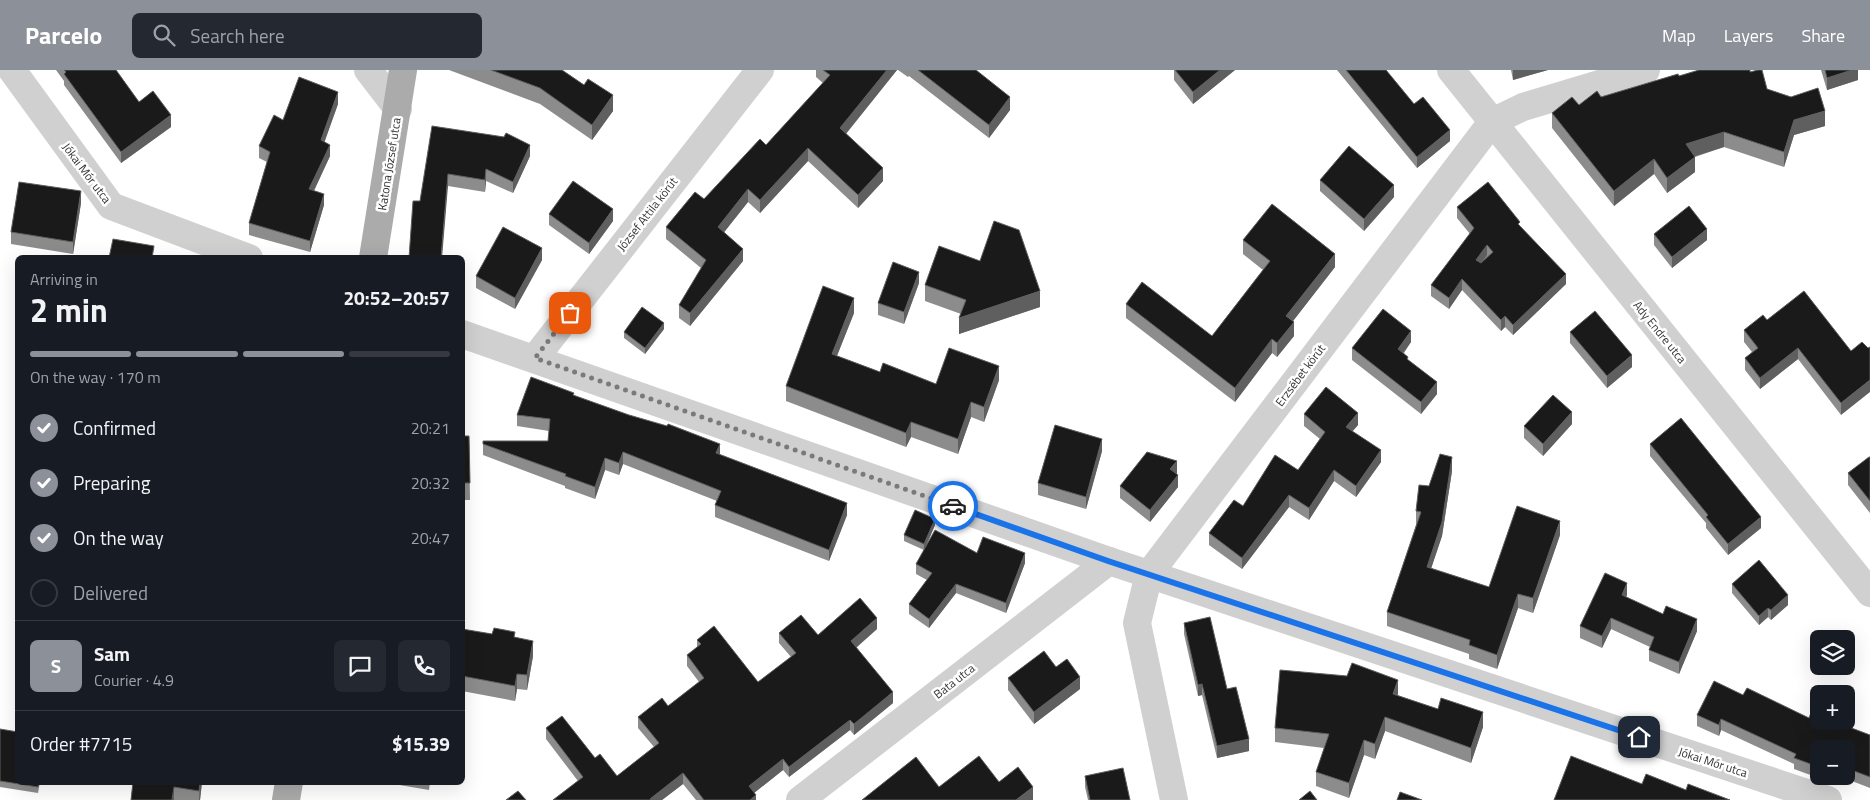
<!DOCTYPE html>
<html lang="en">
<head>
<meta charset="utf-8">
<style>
	:root { --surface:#171b24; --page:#242831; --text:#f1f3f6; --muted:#9ea1a6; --line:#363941; --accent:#8c9099 }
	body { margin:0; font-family:"Titillium Web",sans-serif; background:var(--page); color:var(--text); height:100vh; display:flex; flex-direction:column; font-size:19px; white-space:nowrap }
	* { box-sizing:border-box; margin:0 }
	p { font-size:16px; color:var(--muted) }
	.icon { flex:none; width:28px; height:28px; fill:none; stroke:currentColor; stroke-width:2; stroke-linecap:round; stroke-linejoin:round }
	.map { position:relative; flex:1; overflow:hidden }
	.panel { position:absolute; left:15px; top:185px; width:450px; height:530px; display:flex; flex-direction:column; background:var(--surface); border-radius:8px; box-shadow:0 5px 20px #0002 }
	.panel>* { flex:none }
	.tools { position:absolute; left:1810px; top:560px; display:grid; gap:10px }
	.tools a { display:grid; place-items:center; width:45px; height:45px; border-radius:8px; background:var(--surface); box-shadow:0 5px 20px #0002; font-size:25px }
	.pin { position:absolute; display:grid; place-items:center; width:42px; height:42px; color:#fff; margin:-21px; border-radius:10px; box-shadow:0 2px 8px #0006 }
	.courier { position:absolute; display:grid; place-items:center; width:50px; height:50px; margin:-25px; border:4px solid #1a73e8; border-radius:50%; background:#fff; color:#222; box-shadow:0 1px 6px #0007 }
	.head em { font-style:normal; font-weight:700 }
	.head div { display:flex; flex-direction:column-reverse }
	.head { display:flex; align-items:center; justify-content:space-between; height:85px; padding:0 15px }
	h1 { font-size:32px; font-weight:700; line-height:38px }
	.bar { display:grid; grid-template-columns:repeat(4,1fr); gap:8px 5px; align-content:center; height:60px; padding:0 15px }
	.bar i { height:6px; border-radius:4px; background:var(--line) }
	.bar .on { background:var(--accent) }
	.bar p { grid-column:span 4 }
	.line { display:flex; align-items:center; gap:12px; padding:0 15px; border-top:1px solid var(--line) }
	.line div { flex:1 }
	.round { display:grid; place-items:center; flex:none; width:52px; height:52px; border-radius:8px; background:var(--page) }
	ol { padding:0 15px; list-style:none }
	li { display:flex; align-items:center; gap:15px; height:55px }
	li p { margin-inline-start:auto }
	li .icon { padding:5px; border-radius:50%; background:var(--accent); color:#fff; stroke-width:4 }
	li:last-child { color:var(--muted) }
	li i { width:28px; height:28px; border:2px solid var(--line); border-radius:50% }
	header { display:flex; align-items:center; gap:30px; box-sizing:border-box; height:70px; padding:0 25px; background:var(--accent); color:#fff }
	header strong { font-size:24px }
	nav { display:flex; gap:28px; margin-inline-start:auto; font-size:18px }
	.search { width:350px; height:45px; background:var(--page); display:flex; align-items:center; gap:12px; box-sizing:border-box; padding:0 18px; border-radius:8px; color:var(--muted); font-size:19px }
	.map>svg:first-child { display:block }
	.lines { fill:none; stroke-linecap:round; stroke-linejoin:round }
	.minor { stroke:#d0d0d0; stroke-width:28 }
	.major { stroke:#ababab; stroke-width:28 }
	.wall { fill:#8c8c8c }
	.shaded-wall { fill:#5f5f5f }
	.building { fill:#1a1a1a; stroke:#5f5f5f; fill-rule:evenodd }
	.done { stroke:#7a7a7a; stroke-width:5; stroke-dasharray:0 9 }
	.route { stroke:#1a73e8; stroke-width:6 }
	.labels { text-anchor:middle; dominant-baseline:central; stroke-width:5; stroke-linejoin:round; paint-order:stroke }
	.street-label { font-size:12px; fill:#333; stroke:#fff }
</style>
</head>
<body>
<header>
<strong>Parcelo</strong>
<div class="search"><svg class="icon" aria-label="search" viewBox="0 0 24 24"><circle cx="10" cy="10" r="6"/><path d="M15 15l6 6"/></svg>Search here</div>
<nav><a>Map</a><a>Layers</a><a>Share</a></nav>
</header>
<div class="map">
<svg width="1870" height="730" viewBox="0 0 1870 730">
	<rect width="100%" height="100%" fill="#fff"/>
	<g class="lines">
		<g class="minor">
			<polyline points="12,0 111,136 249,188"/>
			<polyline points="368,0 398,39"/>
			<polyline points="1451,0 1870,523"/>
			<polyline points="462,264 1109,491 1828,730"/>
			<polyline points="535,288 760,0"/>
			<polyline points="800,730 1109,491"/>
			<polyline points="1174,730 1137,553 1149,504 1492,52 1523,37 1646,0"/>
		</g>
		<g class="major">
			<polyline points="373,188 403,0"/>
			<polyline points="286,730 289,712"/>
		</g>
	</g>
	<g class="wall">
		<polygon points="56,0 116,0 139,32 171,57 121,93 64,15 64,11"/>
		<polygon points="449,0 562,0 584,15 613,41 592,70 540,34"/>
		<polygon points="816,0 897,0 846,64 883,111 858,138 808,91 760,143 748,132 724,162 743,191 690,256 679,248 679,235 701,198 666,169 666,157 704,129 766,75 823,13 816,7"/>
		<polygon points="898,0 976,0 1010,40 989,68 909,6 908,7"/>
		<polygon points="1174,0 1235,0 1193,34 1174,10"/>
		<polygon points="1337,0 1386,0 1414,34 1450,71 1417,98"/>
		<polygon points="1511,0 1548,0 1513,10"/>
		<polygon points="1821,0 1858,0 1858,10 1827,20"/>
		<polygon points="1750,2 1767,19 1825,56 1794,65 1784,97 1724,77 1695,87 1695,102 1667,123 1654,104 1614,136 1552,58 1552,43 1579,35 1601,27 1679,6"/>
		<polygon points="338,34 324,72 330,86 314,121 324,135 310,182 249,165 249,153 267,92 259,88 259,76 283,50"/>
		<polygon points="432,56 530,86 513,123 486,111 485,122 448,116"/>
		<polygon points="1320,110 1394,127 1364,161 1320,121"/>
		<polygon points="81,133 73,184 11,174 11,162"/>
		<polygon points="1457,137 1520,156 1566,214 1513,265 1505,257 1501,261 1462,220 1449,239 1431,226 1431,215 1470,164 1457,148"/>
		<polygon points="549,144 613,151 589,184 549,155"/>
		<polygon points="1654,164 1707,170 1672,198 1654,175"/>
		<polygon points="1243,170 1335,197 1293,251 1294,266 1277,287 1272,283 1235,332 1126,248 1126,234 1212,266 1263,200 1243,184"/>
		<polygon points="542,190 515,239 476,218 476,206"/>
		<polygon points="919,213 904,254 878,245 878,233"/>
		<polygon points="925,215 1040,237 959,264 961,244 925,231"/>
		<polygon points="854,243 837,286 880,302 936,314 999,310 984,352 971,347 958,384 911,367 906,377 786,331 786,316"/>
		<polygon points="1767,250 1851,281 1841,345 1798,289 1760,319 1745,300 1745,288 1752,282 1744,272 1744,260"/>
		<polygon points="664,259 645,284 624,268 624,262"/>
		<polygon points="1570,262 1632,297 1607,318 1570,273"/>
		<polygon points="1411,272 1404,283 1408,290 1437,324 1421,344 1352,290 1352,278"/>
		<polygon points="574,326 720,385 847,445 829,491 715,447 715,435 717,431 623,394 619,405 605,400 595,429 565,418 565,416 483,385 483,374 548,371 549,361 517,356 517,345"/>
		<polygon points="1304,344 1358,355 1352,361 1381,392 1356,427 1334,411 1309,450 1289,437 1242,499 1209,475 1209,463 1243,436 1298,400 1320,369 1304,356"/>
		<polygon points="1572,354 1543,386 1524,368 1524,356"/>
		<polygon points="462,366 469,366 470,430 462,430"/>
		<polygon points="1650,374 1761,458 1728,485 1706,458 1706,453 1650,386"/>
		<polygon points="1102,381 1086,439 1038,425 1038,413"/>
		<polygon points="1870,387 1870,443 1848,415 1848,403"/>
		<polygon points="1452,401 1442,466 1431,498 1489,517 1560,465 1533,543 1518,538 1497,599 1469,589 1469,584 1387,556 1387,542 1416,455 1416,441 1429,416"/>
		<polygon points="1176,403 1178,417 1150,452 1120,428 1120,416 1177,403"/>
		<polygon points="935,455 926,477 977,483 1025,493 1006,543 956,523 929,558 909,544 909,534 927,510 916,504 916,494 924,480 904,471 904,465"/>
		<polygon points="1732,514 1788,535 1771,550 1768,547 1759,555 1732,523"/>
		<polygon points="1627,525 1626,527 1697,561 1679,604 1649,591 1649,580 1650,577 1611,559 1602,578 1580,568 1580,556"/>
		<polygon points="1184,553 1227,619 1249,681 1217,688 1202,625 1198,626 1184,564"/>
		<polygon points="462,559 492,564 515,567 533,586 527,620 517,619 515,631 462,621"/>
		<polygon points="877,559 856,578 893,633 854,665 850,660 789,707 783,700 754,723 756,730 696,730 683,714 662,730 553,730 578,711 546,669 546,658 595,688 617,706 654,677 638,658 638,647 668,636 699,612 687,596 687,585 697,577 697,570 758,612 791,587 779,573 779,563 818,565"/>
		<polygon points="1056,597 1080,619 1034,654 1008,620 1008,608"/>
		<polygon points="1398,624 1397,625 1483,657 1471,693 1385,661 1375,689 1364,685 1349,728 1316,716 1316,702 1324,678 1275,672 1275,658"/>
		<polygon points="1743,625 1809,648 1870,665 1870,718 1839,706 1846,706 1846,679 1819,679 1819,706 1838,706 1835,714 1794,699 1794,694 1721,660 1719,666 1697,656 1697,645"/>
		<polygon points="0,659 18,712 40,712 38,723 0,717"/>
		<polygon points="1085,706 1130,730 1088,730 1085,717"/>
		<polygon points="133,712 202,712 200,730 131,730"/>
		<polygon points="382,712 430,712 429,720"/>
	</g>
	<g class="shaded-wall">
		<polygon points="887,0 897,0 840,71 840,58"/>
		<polygon points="1220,0 1235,0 1193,34 1193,22"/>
		<polygon points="1513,0 1548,0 1513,10"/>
		<polygon points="1852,0 1858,0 1858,10 1827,20 1827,8"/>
		<polygon points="338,22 338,34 321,82 321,70"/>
		<polygon points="613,25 613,41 592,70 592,55"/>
		<polygon points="1010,27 1010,40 989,68 989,55"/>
		<polygon points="1825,41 1825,56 1794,65 1784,97 1784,82 1794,50"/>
		<polygon points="171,45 171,57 121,93 121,82"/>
		<polygon points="1450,60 1450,71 1417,98 1417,87"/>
		<polygon points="1724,62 1724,77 1686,89 1686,74"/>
		<polygon points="330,75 330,86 309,131 309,119"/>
		<polygon points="530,75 530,86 513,123 513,112"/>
		<polygon points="808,78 808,91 760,143 760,130"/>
		<polygon points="1695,87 1695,102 1667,123 1667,108"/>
		<polygon points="1654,89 1654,104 1614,136 1614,121"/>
		<polygon points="883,98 883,111 858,138 858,125"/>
		<polygon points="486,99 486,111 485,122 485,110"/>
		<polygon points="448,104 448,116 442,188 441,188"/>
		<polygon points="1394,115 1394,127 1364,161 1364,149"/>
		<polygon points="748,119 748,132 718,170 718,157"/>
		<polygon points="81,121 81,133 73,184 73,172"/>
		<polygon points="324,124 324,135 310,182 310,171"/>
		<polygon points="613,139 613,151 589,184 589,173"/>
		<polygon points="1707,159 1707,170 1672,198 1672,187"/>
		<polygon points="1487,175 1487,185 1476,200 1476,190"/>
		<polygon points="542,178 542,190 515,239 515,228"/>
		<polygon points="743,179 743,191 690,256 690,243"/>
		<polygon points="1335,184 1335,197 1286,260 1286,246"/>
		<polygon points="919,202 919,213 904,254 904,242"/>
		<polygon points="1566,204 1566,214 1513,265 1513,255"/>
		<polygon points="1462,209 1462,220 1449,239 1449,228"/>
		<polygon points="1040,221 1040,237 959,264 959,248"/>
		<polygon points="854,228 854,243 832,298 832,284"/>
		<polygon points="1505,246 1505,257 1501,261 1501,250"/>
		<polygon points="1294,252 1294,266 1277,287 1277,273"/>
		<polygon points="664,253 664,259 645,284 645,278"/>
		<polygon points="1411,261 1411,272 1398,290 1398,279"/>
		<polygon points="1272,269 1272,283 1235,332 1235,318"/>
		<polygon points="1798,278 1798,289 1760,319 1760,308"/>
		<polygon points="1632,285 1632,297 1607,318 1607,306"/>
		<polygon points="999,296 999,310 984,352 984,337"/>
		<polygon points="1870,310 1870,322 1841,345 1841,333"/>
		<polygon points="1437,312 1437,324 1421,344 1421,332"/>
		<polygon points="971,332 971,347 958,384 958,369"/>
		<polygon points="1572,342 1572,354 1543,386 1543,374"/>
		<polygon points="1358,343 1358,355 1346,369 1346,357"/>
		<polygon points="911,352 911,367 906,377 906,363"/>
		<polygon points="1102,369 1102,381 1086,439 1086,427"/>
		<polygon points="720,374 720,386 716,383"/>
		<polygon points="1381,380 1381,392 1356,427 1356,416"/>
		<polygon points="623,382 623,394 619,405 619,393"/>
		<polygon points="1452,387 1452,401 1442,466 1427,511 1427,497"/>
		<polygon points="605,388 605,400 595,429 595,417"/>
		<polygon points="1177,391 1177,403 1170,411 1170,399"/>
		<polygon points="1334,400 1334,411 1309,450 1309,438"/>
		<polygon points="1178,405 1178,417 1150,452 1150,440"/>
		<polygon points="1289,425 1289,437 1242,499 1242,488"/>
		<polygon points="847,433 847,445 829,491 829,480"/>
		<polygon points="1761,447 1761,458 1728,485 1728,474"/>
		<polygon points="935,449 935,455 924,480 924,474"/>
		<polygon points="1560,451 1560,465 1533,543 1533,528"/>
		<polygon points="1025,483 1025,493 1006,543 1006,533"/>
		<polygon points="1627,513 1627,525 1622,537 1622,525"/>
		<polygon points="956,514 956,523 929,558 929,549"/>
		<polygon points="1518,524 1518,538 1497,599 1497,585"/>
		<polygon points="1788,525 1788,535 1771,550 1771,540"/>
		<polygon points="1768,538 1768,547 1759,555 1759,546"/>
		<polygon points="877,548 877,559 851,582 851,571"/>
		<polygon points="1611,548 1611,559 1602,578 1602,566"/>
		<polygon points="1697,549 1697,561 1679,604 1679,592"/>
		<polygon points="533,571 533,586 527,620 527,605"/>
		<polygon points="517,604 517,619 515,631 515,616"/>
		<polygon points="1080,607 1080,619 1034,654 1034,642"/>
		<polygon points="1398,610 1398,624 1393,638 1393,624"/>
		<polygon points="1202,614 1202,625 1198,626 1198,615"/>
		<polygon points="893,622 893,633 854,665 854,654"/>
		<polygon points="1483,642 1483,657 1471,693 1471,678"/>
		<polygon points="1385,647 1385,661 1375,689 1375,674"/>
		<polygon points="1721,649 1721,660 1719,666 1719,655"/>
		<polygon points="850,650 850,660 789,707 789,697"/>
		<polygon points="1249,669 1249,681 1217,688 1217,676"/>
		<polygon points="1364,670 1364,685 1349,728 1349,713"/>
		<polygon points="783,689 783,700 749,727 749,716"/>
		<polygon points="683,703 683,714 662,730 650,730 650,729"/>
		<polygon points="1835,706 1838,706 1835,714"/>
		<polygon points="200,712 202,712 200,730 199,730"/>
		<polygon points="174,717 174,730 172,730"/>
		<polygon points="1033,717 1033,730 1016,730"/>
		<polygon points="756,725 756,730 750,730"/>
	</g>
	<g class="building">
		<polygon points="64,0 116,0 139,32 153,21 171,45 121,82 64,4 66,2"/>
		<polygon points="491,0 562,0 584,15 588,9 613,25 592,55 540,18"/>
		<polygon points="823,0 887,0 840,58 883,98 858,125 808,78 760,130 748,119 718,157 743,179 690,243 679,235 706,190 666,157 695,122 704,129 760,69 766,75 830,5"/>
		<polygon points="918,0 976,0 1010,27 989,55"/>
		<polygon points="1175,0 1220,0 1193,22"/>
		<polygon points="1346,0 1386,0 1414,34 1423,27 1450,60 1417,87"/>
		<polygon points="1699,0 1750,0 1750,2 1758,0 1762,0 1767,19 1791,27 1818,18 1825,41 1794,50 1784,82 1724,62 1686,74 1695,87 1667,108 1654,89 1614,121 1552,43 1572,27 1579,35 1597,21 1601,27 1678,4 1679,6"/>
		<polygon points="1825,0 1852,0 1827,8"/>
		<polygon points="299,7 338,22 321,70 330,75 309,119 324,124 310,171 249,153 270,82 259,76 274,45 283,50"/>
		<polygon points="432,56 504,67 506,63 530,75 513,112 486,99 485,110 448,104 441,188 409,188 413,131 420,131"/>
		<polygon points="1349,76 1394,115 1364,149 1320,110"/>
		<polygon points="573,111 613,139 589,173 549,144"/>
		<polygon points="19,112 81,121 73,172 11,162"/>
		<path d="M1488,112L1520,152L1518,154L1566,204L1513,255L1505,246L1501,250L1462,209L1449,228L1431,215L1474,158L1457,137ZM1487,175L1493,182L1481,193L1476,190Z"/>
		<polygon points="1272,134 1335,184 1286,246 1294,252 1277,273 1272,269 1235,318 1126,234 1142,212 1212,266 1270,191 1243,170"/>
		<polygon points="1689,136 1707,159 1672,187 1654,164"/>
		<polygon points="994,151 1019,160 1040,221 959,248 966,230 925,215 939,176 980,191"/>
		<polygon points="503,157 542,178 515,228 476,206"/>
		<polygon points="113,169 154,176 152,188 109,188"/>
		<polygon points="893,192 919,202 904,242 878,233"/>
		<polygon points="823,216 854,228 832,284 880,302 883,293 936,314 949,278 999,296 984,337 971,332 958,369 911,352 906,363 786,316"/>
		<polygon points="1804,221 1851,281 1862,272 1868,278 1870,277 1870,310 1841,333 1798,278 1760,308 1745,288 1758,278 1744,260 1763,245 1767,250"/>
		<polygon points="642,237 664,253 645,278 624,262"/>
		<polygon points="1383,239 1411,261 1398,279 1408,287 1407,289 1437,312 1421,332 1352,278"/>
		<polygon points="1595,241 1632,285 1607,306 1570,262"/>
		<polygon points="531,307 574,323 573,325 629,345 667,356 668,354 720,374 716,383 847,433 829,480 715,435 721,421 623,382 619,393 605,388 595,417 565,406 566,404 483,374 483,371 548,371 550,349 517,345"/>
		<polygon points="1326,317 1358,343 1346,357 1381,380 1356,416 1334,400 1309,438 1289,425 1242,488 1209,463 1234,430 1243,436 1275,385 1298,400 1325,362 1304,344"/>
		<polygon points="1553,325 1572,342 1543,374 1524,356"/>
		<polygon points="1681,348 1761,447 1728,474 1706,447 1708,445 1650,374"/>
		<polygon points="1055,355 1102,369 1086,427 1038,413"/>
		<polygon points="462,366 469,366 470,413 462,413"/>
		<polygon points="1147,382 1177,391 1170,399 1178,405 1150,440 1120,416"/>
		<polygon points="1440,384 1452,387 1442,452 1427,497 1489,517 1517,436 1560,451 1533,528 1518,524 1497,585 1469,575 1470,570 1387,542 1421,442 1416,441 1419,415 1429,416"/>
		<polygon points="1869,387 1870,387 1870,431 1848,403"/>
		<polygon points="915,440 935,449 924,474 904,465"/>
		<polygon points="935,460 977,483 983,467 1025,483 1006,533 956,514 929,549 909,534 932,503 916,494"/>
		<polygon points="1759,490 1788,525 1771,540 1768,538 1759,546 1732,514"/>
		<polygon points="1605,503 1627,513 1622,525 1663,544 1666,536 1697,549 1679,592 1649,580 1654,567 1611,548 1602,566 1580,556"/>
		<polygon points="860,528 877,548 851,571 893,622 854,654 850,650 789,697 783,689 749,716 756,725 750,730 704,730 683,703 650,729 651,730 553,730 583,707 546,658 562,646 595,688 600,684 617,706 659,673 638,647 662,628 668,636 704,608 687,585 701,574 697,570 714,556 758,612 796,583 779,563 801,545 818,565"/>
		<polygon points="1210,547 1227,619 1236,617 1249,669 1217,676 1202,614 1198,615 1184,553"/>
		<polygon points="494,558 515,562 514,567 533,571 527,605 517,604 515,616 462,606 462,559 492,564"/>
		<polygon points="1044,581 1056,597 1067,589 1080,607 1034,642 1008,608"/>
		<polygon points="1352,593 1398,610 1393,624 1438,639 1441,628 1483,642 1471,678 1385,647 1375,674 1364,670 1349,713 1316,702 1329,664 1275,658 1280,600 1347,606"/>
		<polygon points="1714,611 1743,625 1747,618 1809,648 1811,643 1819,646 1819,651 1833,651 1870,665 1870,707 1846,698 1846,679 1819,679 1819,697 1794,688 1796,684 1721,649 1719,655 1697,645"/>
		<polygon points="0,659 18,662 18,712 39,712 38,717 0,711"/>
		<polygon points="979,686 999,712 1018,697 1033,717 1016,730 862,730 916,687 939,717"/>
		<polygon points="1571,686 1642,714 1646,704 1686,720 1688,714 1730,730 1554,730"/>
		<polygon points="1123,698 1130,730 1090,730 1085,706"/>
		<polygon points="133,712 200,712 199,721 174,717 172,730 131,730"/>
		<polygon points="518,721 526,730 506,730"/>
		<polygon points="1310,721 1317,730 1299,730"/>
		<polygon points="1400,722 1422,730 1397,730"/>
	</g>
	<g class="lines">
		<polyline class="done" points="570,243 535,288 953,436"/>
		<polyline class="route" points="953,436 1108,491 1639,667"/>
	</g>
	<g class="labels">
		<g class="street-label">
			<text transform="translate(389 94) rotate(-81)">Katona József utca</text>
			<text transform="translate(87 103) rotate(53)">Jókai Mór utca</text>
			<text transform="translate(647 144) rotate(-52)">József Attila körút</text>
			<text transform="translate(1660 262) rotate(51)">Ady Endre utca</text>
			<text transform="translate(1300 305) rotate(-53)">Erzsébet körút</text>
			<text transform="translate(954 611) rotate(-38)">Bata utca</text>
			<text transform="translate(1713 692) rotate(18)">Jókai Mór utca</text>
		</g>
	</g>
</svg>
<div class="tools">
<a><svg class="icon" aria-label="layers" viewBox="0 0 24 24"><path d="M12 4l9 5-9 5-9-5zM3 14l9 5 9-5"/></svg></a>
<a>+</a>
<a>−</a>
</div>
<div class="pin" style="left:570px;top:243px;background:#ea580c"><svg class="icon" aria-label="bag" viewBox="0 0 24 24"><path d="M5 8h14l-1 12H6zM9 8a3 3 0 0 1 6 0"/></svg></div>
<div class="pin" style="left:1639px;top:667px;background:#1f2937"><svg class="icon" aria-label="home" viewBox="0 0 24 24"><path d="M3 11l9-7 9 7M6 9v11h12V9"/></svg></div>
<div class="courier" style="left:953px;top:436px"><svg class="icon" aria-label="car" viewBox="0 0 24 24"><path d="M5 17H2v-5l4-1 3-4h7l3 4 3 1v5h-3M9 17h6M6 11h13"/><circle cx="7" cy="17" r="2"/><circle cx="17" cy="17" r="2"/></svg></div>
<section class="panel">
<div class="head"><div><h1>2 min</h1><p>Arriving in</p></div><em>20:52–20:57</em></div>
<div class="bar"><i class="on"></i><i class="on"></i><i class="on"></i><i></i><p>On the way · 170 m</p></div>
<ol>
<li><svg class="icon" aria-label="check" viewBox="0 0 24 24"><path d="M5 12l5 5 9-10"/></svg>Confirmed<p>20:21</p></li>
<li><svg class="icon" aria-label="check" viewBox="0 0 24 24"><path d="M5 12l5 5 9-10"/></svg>Preparing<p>20:32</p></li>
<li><svg class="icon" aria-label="check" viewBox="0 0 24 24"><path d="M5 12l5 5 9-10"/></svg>On the way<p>20:47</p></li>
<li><i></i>Delivered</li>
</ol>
<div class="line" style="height:90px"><b class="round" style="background:var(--accent);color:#fff">S</b><div><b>Sam</b><p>Courier · 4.9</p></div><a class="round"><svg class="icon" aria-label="chat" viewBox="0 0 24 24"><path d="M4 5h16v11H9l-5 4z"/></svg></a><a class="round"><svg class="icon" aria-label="phone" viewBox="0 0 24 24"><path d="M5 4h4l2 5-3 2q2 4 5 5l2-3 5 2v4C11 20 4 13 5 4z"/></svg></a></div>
<div class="line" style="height:65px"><div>Order #7715</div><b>$15.39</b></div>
</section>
</div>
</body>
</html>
